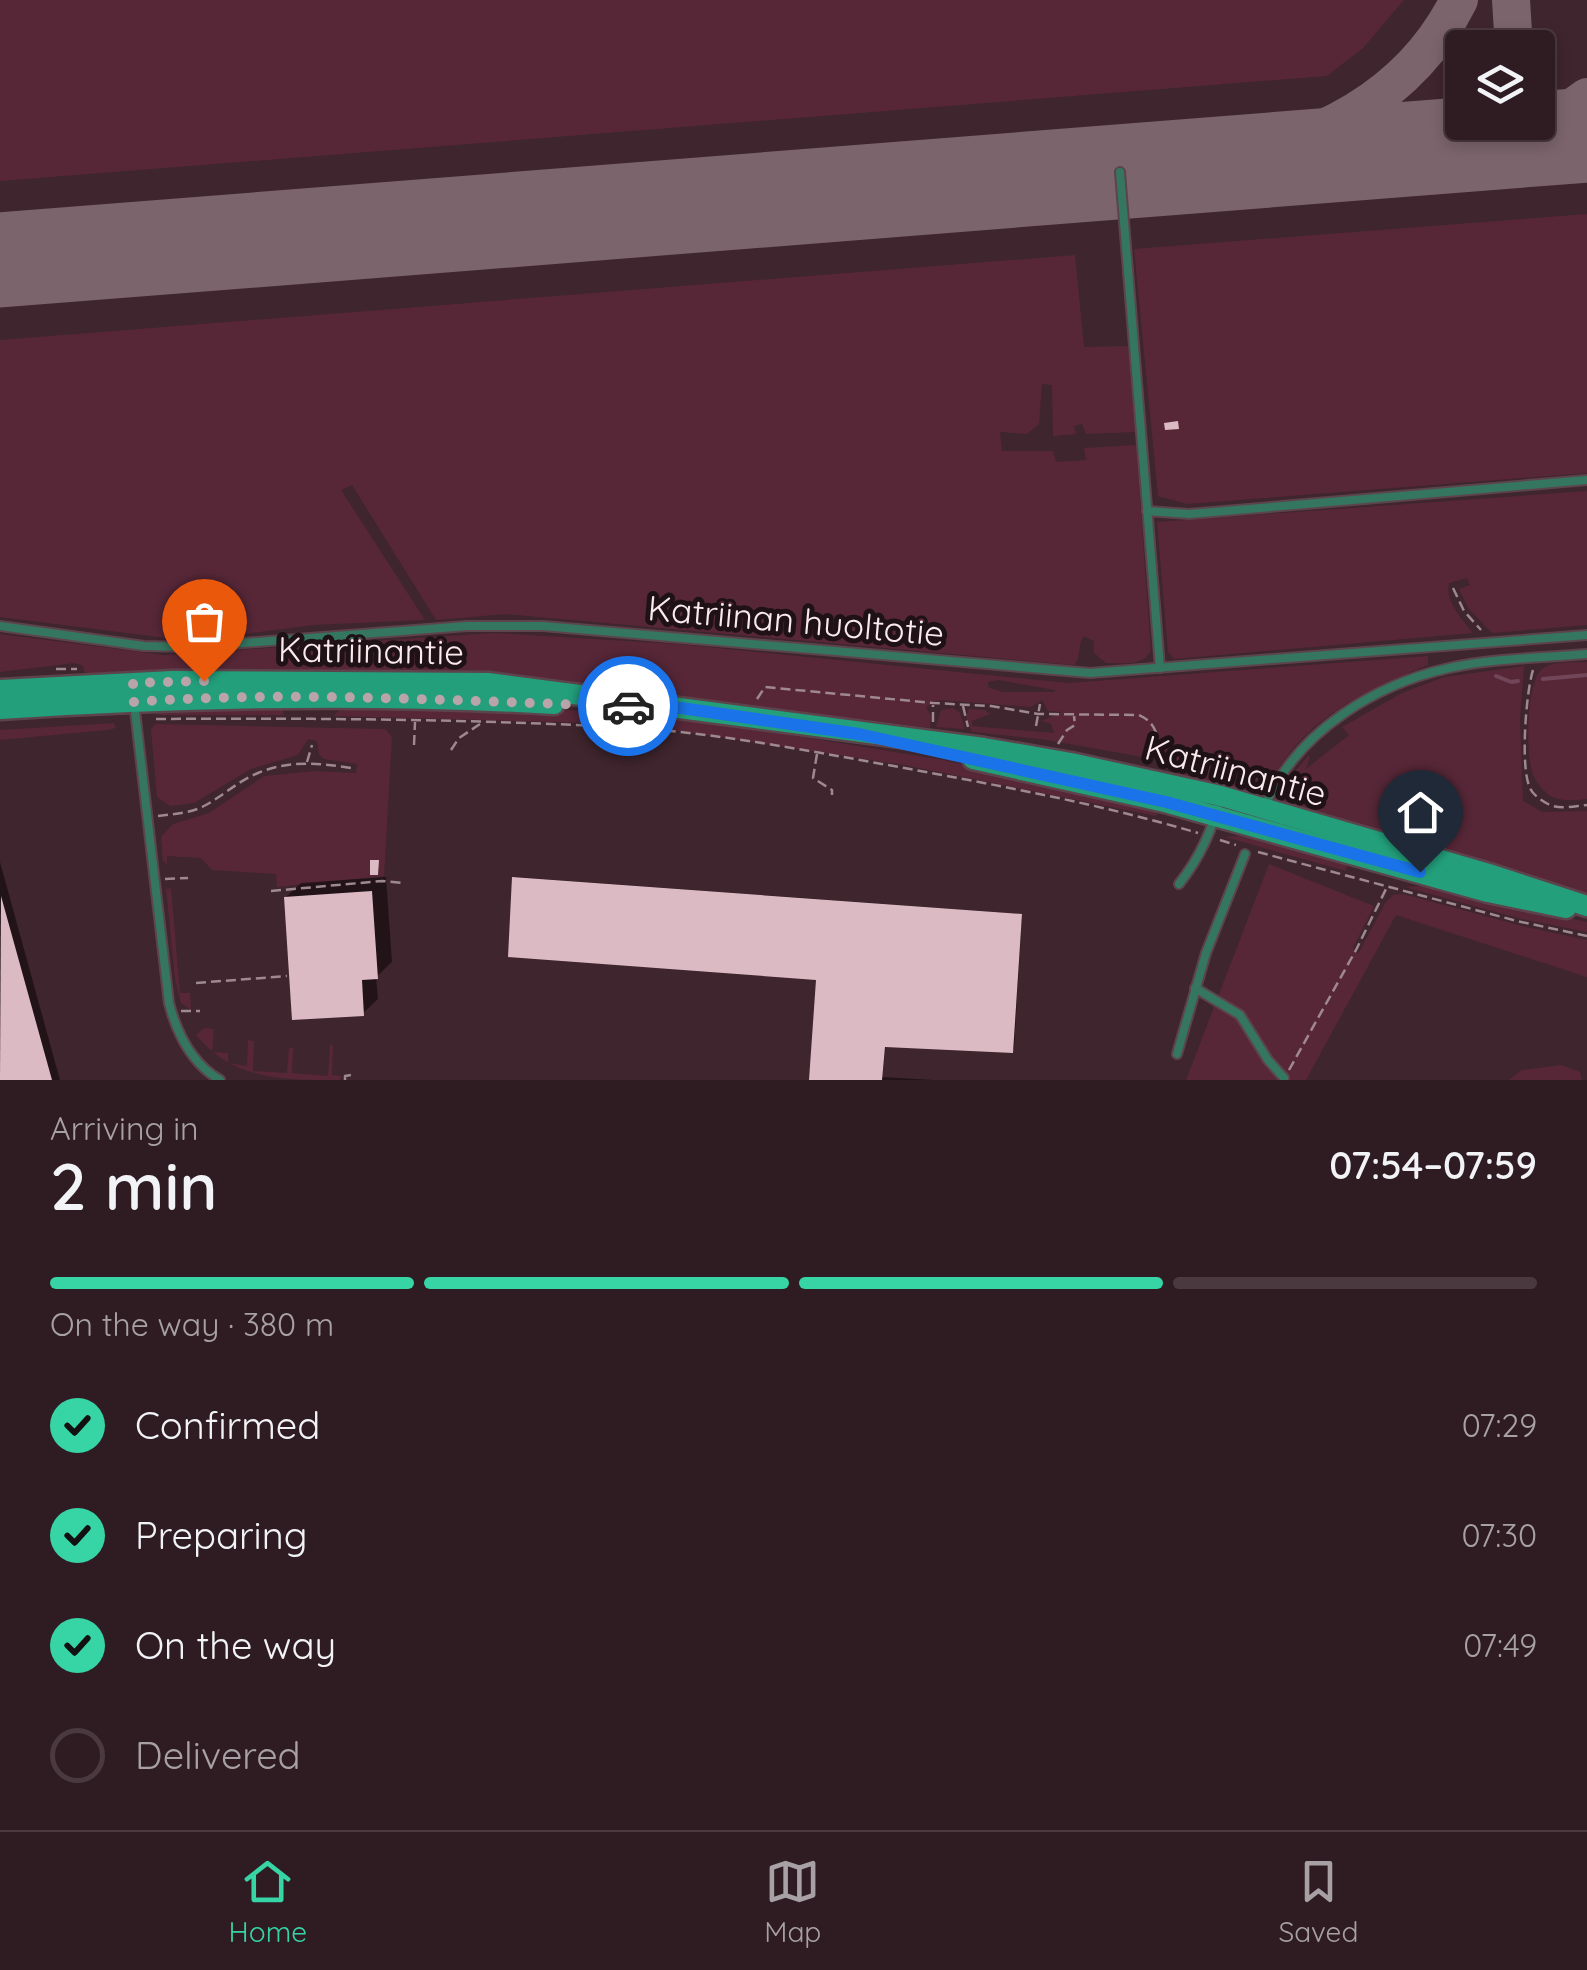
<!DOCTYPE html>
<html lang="en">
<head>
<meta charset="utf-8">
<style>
	:root { --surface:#2f1c22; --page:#3b292f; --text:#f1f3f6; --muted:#a7a1a5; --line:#4a3a40; --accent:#37d4a6 }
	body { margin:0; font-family:Quicksand,sans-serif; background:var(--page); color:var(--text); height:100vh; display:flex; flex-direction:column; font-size:38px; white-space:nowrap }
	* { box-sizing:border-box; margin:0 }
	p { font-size:32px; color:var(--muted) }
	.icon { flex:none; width:55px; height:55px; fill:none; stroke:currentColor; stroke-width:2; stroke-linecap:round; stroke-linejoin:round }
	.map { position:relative; height:1080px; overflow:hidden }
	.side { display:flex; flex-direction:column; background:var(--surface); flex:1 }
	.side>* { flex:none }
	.tools { position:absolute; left:1445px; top:30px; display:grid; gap:20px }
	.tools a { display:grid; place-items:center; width:110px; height:110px; border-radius:10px; background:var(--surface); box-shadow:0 5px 15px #0003,0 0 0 2px var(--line); font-size:50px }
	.pin { position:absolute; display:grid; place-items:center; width:85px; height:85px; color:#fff; margin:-102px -42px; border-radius:50% 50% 50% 0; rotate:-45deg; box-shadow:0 0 10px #0007 }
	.pin .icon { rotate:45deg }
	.courier { position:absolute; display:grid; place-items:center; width:100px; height:100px; margin:-50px; border:8px solid #1a73e8; border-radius:50%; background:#fff; color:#222; box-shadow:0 2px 12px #0007 }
	.overview em { font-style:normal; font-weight:600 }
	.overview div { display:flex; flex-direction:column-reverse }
	.overview { display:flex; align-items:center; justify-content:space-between; height:170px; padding:0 50px }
	h1 { font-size:65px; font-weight:600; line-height:75px }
	.bar { display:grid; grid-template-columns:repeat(4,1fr); gap:15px 10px; align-content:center; height:120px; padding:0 50px }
	.bar i { height:12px; border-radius:8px; background:var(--line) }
	.bar .active { background:var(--accent) }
	.bar p { grid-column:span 4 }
	ol { padding:0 50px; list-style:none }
	li { display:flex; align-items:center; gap:30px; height:110px }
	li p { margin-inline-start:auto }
	li .icon { padding:10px; border-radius:50%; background:var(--accent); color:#111; stroke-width:4 }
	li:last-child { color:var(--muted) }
	li i { width:55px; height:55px; border:5px solid var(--line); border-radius:50% }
	.menu { display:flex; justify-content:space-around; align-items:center; height:140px; border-top:2px solid var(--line); background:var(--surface); font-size:28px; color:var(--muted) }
	.menu a { display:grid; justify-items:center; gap:5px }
	.menu .active { color:var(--accent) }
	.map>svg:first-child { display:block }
	.green { fill:#572738; fill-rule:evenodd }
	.shadow { fill:#0007 }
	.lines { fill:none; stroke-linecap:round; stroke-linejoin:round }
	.stream { stroke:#714658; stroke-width:4 }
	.taxiway { stroke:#7b646b; stroke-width:38 }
	.runway { stroke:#7b646b; stroke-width:95 }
	.building { fill:#dcbac4 }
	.lane-casing { stroke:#5d444c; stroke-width:12 }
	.secondary-casing { stroke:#5d444c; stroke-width:25 }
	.path { stroke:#9e898f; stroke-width:2.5; stroke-dasharray:10 5; stroke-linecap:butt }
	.lane { stroke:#347660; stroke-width:8 }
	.secondary { stroke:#239f7b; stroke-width:20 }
	.done { stroke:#b9a4aa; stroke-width:10; stroke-dasharray:0 18 }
	.route { stroke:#1a73e8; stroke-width:12 }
	.labels { text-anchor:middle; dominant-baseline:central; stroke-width:10; stroke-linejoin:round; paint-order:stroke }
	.street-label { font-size:35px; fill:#fae9ed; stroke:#1e1216 }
</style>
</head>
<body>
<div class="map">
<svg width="1587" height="1080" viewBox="0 0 1587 1080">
	<rect width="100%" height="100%" fill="#3f252d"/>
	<g class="green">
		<polygon points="0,0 1404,0 1363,48 1327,76 0,181"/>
		<polygon points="1587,214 1587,473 1187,504 1158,496 1134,249"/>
		<path d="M1075,255L1084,347L1128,346L1135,432L1086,434L1082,424L1074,426L1076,434L1053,436L1052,385L1042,384L1039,424L1027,434L1000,432L1002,451H1053L1056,462L1086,460L1084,448L1136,445L1151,651C1142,667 1122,663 1106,663L1094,653V641L1084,636C1077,645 1082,657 1074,665L506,614L436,620L352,485L341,490L425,620L313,625L214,638H166L0,617V340Z"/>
		<path d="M1587,491V625L1492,633L1468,608L1459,589L1470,585L1467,578L1449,583C1445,602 1462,619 1473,633L1174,659L1168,652L1157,522Z"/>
		<path d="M494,633L677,644L1069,683L1428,656V665C1355,695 1298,722 1262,797L1257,787L1238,792L1181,778L1167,762L1154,759L1041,739L972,732L966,717L969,709L985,710L990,714L972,721V726L1054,733L1051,724L1042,721L1062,712L1048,711L1042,700L1031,707L940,700L926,707L931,716L930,728C652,694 366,652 86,677L83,666L75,663L0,672V634L164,655ZM998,680L1055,690V692H1003L988,687V682Z"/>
		<path d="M1587,662V799C1575,800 1559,802 1549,795C1543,790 1537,783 1534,777C1525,758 1526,685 1541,670C1551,660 1574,663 1587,662Z"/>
		<polygon points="1524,666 1520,719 1523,801 1542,812 1587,811 1587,897 1299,809 1302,806 1274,801 1273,797 1308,756 1310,757 1306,769 1349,735 1342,727 1402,693 1444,677"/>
		<polygon points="211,702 283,710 283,715 156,715 173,708"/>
		<polygon points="395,707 606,711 743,727 943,760 1159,809 1156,816 904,765 633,724 334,716 340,709"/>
		<polygon points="953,708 960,713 965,729 936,727 941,710"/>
		<polygon points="114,723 116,728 107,730 0,740 0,730"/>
		<polygon points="155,724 385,729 392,737 384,876 277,887 276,874 212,870 201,858 167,856 167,865 163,860 161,837 173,824 209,813 264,776 315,771 356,773 357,764 324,759 319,754 317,741 308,739 298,755 251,769 194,803 170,806 157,797 151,729"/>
		<polygon points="1250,835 1288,841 1347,865 1346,871 1225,837"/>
		<polygon points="1269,864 1374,906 1353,948 1358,954 1386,902 1393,895 1403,894 1522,926 1587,940 1587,977 1396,915 1306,1080 1186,1080"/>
		<polygon points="1436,885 1517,907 1587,922 1587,932 1522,919 1405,887"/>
		<polygon points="171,888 180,993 190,993 191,1010 181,1003 175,979 166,889"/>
		<path d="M204,1028L214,1029L212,1052L228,1053V1063L247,1066L248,1040L254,1041L253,1071L287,1073L289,1048H293L292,1073L328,1076L330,1045H333L332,1075L341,1076L340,1080C281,1080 233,1080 196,1035Z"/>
		<polygon points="1561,1065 1580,1072 1582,1080 1509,1080 1522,1070"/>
	</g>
	<g class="shadow">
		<polygon points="0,862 60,1080 0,1080"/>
		<polygon points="386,877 392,962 376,977 378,999 363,1013 286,897 301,883"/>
		<polygon points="516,877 1022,914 1014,1049 886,1044 882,1077 934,1080 812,1080 819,978"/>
	</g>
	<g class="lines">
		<g class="stream">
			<polyline points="1496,676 1511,682 1518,681"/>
			<polyline points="1543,679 1587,675"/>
		</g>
		<g class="taxiway">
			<polyline points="1511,0 1514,48"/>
			<polyline points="1538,121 1573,107 1587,97"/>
			<polyline points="1470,145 1534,122"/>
			<path d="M1214,165C1316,141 1409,100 1459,0"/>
		</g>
		<polyline class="runway" points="0,260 1587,135"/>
	</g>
	<g class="building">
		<polygon points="1178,421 1179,429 1165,430 1164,423"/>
		<polygon points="370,860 379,860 378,875 370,875"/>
		<polygon points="512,877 1022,914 1013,1053 885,1047 882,1080 809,1080 816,980 508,957"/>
		<polygon points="372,891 378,979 362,980 364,1016 292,1020 284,897"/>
		<polygon points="1,896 52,1080 0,1080"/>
	</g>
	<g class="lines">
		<g class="lane-casing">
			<g id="lane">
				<polyline points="1120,172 1160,668"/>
				<polyline points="1147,511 1189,514 1587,480"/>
				<polyline points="0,626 144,646 190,647 467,626 543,626 1090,673 1587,635"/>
				<path d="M134,702L169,1003C177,1034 191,1063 220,1080"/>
				<path d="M1268,799C1301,730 1376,684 1449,668C1493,658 1542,658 1587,654"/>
				<path d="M1179,884C1201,856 1212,830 1221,796"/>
				<polyline points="1195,988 1240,1015 1268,1060 1284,1078"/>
				<polyline points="1177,1054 1206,953 1245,854"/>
			</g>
		</g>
		<g class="secondary-casing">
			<g id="secondary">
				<polyline points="0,690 172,681 488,683 984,748 1071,763 1221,796 1489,874 1587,906"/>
				<path d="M0,709C184,697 369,693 554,704"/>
				<polyline points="973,759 1165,802 1488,892 1566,908"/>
			</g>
		</g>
		<g class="path">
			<polyline points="1453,588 1464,611 1481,630"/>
			<polyline points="56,669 77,669"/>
			<path d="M1533,670C1526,692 1520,768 1530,788C1533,795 1542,801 1548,804C1559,810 1574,806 1587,805"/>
			<path d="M757,699L765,687L933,703L991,706L1038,714L1139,715C1160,724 1159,743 1157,763"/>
			<polyline points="963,706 968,727"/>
			<path d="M156,719C310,718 464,719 618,727C716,732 814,752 910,769C1006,787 1104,805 1198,833"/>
			<polyline points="933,722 933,705"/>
			<polyline points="1036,726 1040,704"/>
			<polyline points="1058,744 1067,730 1075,725 1074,716"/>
			<polyline points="414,745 415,722"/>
			<polyline points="451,750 459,738 480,724"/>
			<polyline points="817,754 813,778 832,790 832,795"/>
			<polyline points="307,762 312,745"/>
			<path d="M158,816C174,814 191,813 204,806C223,796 238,781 258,773C289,760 319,763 351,768"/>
			<polyline points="1220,840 1236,845"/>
			<polyline points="1258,852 1517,921 1587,936"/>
			<polyline points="165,879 188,878"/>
			<polyline points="271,891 382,881 403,883"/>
			<polyline points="196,983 287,976"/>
			<polyline points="181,1011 200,1011"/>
			<polyline points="1289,1070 1356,950 1387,887"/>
			<polyline points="345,1080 345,1076 351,1075"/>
		</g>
		<use href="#lane" class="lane"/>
		<use href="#secondary" class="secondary"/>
	</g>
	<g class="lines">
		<path class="done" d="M204,681L133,683L134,702C298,690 463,702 628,706"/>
		<polyline class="route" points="628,706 681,708 859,734 1166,802 1420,872"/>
	</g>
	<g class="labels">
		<g class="street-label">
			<text transform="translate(796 620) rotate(5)">Katriinan huoltotie</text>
			<text transform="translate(371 650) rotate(1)">Katriinantie</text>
			<text transform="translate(1236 770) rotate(15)">Katriinantie</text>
		</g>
	</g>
</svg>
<div class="tools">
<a><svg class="icon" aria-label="layers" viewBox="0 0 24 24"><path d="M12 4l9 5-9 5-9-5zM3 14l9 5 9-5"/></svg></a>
</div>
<div class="pin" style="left:204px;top:681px;background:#ea580c"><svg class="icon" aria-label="bag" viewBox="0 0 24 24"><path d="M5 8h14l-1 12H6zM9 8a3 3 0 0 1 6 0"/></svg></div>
<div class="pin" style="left:1420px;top:872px;background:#1f2937"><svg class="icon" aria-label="home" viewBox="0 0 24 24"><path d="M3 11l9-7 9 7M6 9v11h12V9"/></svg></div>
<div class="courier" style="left:628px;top:706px"><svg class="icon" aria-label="car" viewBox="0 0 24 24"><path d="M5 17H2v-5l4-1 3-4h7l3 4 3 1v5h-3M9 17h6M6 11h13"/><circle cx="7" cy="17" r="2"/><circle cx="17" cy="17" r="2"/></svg></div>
</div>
<section class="side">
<div class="overview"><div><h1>2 min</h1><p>Arriving in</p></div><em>07:54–07:59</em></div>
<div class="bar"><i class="active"></i><i class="active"></i><i class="active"></i><i></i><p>On the way · 380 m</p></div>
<ol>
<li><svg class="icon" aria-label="check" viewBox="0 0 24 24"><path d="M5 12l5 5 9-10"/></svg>Confirmed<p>07:29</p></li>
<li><svg class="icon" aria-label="check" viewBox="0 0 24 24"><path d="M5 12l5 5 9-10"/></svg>Preparing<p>07:30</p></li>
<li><svg class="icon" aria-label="check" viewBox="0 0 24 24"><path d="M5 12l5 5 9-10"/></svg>On the way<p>07:49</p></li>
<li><i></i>Delivered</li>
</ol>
</section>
<nav class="menu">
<a class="active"><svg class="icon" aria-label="home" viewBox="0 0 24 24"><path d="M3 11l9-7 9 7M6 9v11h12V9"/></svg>Home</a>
<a><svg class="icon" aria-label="map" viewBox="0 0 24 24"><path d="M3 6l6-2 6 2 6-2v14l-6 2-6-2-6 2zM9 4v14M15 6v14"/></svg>Map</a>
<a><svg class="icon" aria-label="saved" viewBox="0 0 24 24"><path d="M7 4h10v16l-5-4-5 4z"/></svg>Saved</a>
</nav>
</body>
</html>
